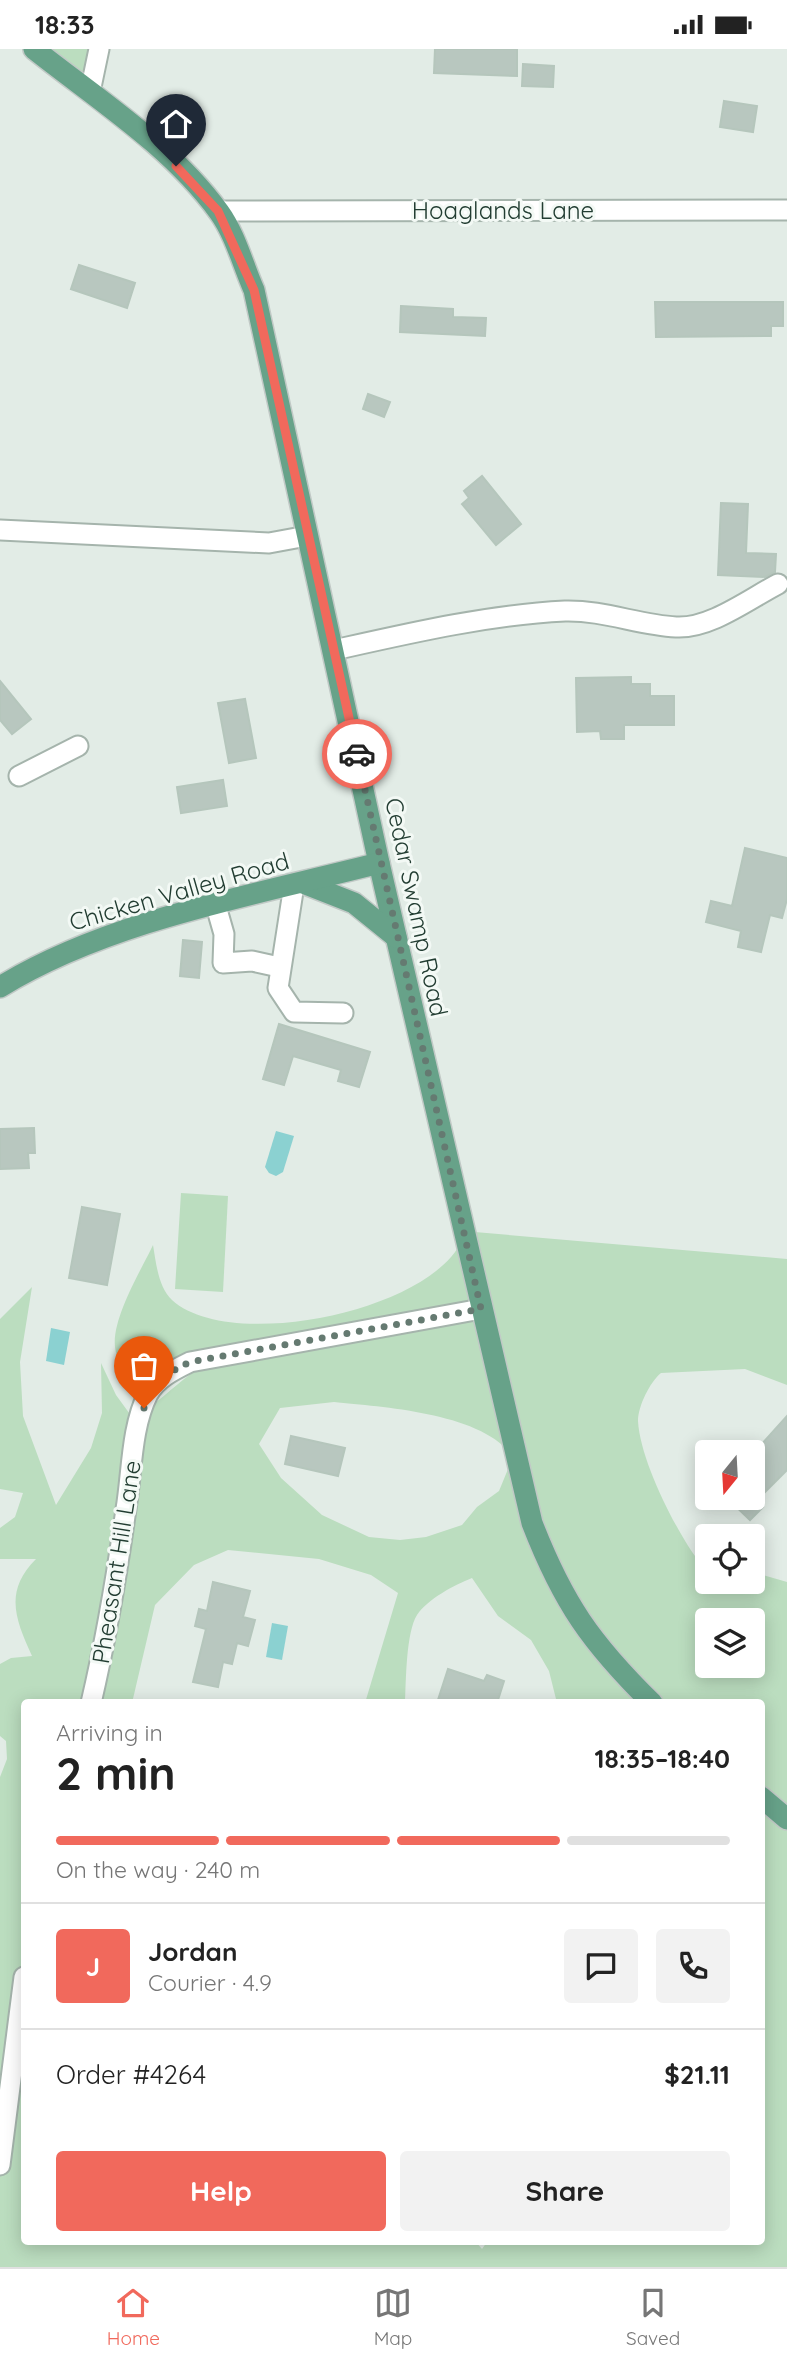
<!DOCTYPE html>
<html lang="en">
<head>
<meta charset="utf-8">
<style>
	:root { --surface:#fff; --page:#f2f2f2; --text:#222; --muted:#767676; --line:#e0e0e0; --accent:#f1695c }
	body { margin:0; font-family:Quicksand,sans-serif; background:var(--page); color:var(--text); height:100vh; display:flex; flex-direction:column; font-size:26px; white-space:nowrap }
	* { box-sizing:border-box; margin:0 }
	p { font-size:23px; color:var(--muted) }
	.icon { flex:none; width:38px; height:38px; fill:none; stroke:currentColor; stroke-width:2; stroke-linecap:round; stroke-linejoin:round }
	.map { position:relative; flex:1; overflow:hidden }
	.sheet { position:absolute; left:21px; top:1650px; width:744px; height:546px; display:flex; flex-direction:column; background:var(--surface); border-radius:7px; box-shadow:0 4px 18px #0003 }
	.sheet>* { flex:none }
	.needle { width:46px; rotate:198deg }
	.fabs { position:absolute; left:695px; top:1391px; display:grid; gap:14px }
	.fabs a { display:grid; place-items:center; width:70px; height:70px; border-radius:7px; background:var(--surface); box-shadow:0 4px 18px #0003; font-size:35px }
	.pin { position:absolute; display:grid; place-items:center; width:60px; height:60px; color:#fff; margin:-72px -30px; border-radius:50% 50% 50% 0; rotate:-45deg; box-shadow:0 0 7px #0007 }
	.pin .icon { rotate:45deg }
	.courier { position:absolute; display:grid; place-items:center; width:70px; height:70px; margin:-35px; border:5px solid #f1695c; border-radius:50%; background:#fff; color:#222; box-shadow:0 2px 9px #0007 }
	.head em { font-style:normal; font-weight:700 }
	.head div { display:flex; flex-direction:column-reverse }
	.head { display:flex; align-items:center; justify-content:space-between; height:119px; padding:0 35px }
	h1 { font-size:46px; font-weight:700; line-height:52px }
	.bar { display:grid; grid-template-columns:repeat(4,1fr); gap:10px 7px; align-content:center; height:84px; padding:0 35px }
	.bar i { height:9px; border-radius:5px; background:var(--line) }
	.bar .on { background:var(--accent) }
	.bar p { grid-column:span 4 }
	.line { display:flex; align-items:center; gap:18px; padding:0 35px; border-top:2px solid var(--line) }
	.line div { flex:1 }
	.round { display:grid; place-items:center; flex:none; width:74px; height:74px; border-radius:7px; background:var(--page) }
	.button { display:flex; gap:14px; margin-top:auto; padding:14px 35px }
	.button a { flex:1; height:80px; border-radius:7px; background:var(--accent); color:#fff; font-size:28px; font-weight:700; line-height:80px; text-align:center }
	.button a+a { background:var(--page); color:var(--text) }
	.status { display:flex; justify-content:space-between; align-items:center; height:49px; padding:0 35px; background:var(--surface); direction:ltr }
	.status svg { height:19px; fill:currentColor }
	.menu { display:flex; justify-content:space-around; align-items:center; height:98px; border-top:2px solid var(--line); background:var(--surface); font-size:19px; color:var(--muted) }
	.menu a { display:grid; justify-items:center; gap:4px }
	.menu .on { color:var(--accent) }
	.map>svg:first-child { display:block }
	.green { fill:#bbddbf; fill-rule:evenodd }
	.water { fill:#8bd1d1 }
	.building { fill:#b8c7bf; stroke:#b5c6bc; stroke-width:2 }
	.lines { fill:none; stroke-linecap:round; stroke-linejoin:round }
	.minor-casing { stroke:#a5b4ac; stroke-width:23 }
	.major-casing { stroke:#c1c9c6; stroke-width:24 }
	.minor { stroke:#fff; stroke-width:19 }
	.major { stroke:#67a289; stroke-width:21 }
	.done { stroke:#657a71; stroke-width:7; stroke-dasharray:0 12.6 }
	.route { stroke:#f1695c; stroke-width:9 }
	.labels { text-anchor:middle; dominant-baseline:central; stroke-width:6; stroke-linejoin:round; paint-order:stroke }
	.street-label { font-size:24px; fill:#223d32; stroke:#f3f9f5 }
</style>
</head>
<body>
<div class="status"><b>18:33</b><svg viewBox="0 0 49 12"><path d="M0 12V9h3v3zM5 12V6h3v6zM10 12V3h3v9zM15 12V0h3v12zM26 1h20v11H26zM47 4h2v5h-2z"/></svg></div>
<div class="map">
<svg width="787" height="2218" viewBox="0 0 787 2218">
	<rect width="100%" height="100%" fill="#e2ece6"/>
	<g class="green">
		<polygon points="34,0 98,0 90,43"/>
		<polygon points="181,1144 228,1147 223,1243 175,1240"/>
		<path d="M463,1182L787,1210V1336L745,1320L661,1324C650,1333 638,1357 638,1372C640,1410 673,1476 695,1507L707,1511V1533H752L753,1523L787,1533V1770L761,1748V1654H652L553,1528ZM707,1572H752V1617H707Z"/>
		<path d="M462,1191L529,1481L554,1540L585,1591L646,1654H557L549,1622L531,1591L498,1567L472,1529C454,1536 428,1550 417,1566C406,1583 406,1633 405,1654H365L398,1544L371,1526L319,1510L228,1501L194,1516L155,1556L132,1654H24V2193H476L482,2200L487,2193H761V1751L787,1772V2218H0V1728L7,1710L6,1692L0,1687V1615L11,1609L32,1607C15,1570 4,1542 36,1510H0V1479L15,1468L23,1444L0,1440V1270L32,1238L20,1313L23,1367L56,1456L91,1399L102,1364L101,1314L116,1346L132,1368C156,1357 171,1339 192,1324C182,1322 170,1320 160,1319C151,1319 142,1323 133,1320C87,1306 141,1223 153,1196C156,1213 158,1238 172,1251C230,1304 431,1262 462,1191ZM334,1353C383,1358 484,1364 513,1408L499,1442L477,1458L462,1476L426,1488L400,1491L369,1488L322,1466L281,1429L259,1395L280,1359Z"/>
	</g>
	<g class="water">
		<polygon points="276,1082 294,1087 283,1123 276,1127 269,1124 265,1118"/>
		<polygon points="51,1279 70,1283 64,1316 46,1312"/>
		<polygon points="272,1574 288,1577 282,1611 266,1608"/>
	</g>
	<g class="building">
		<polygon points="435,0 517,0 517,27 434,24"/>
		<polygon points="523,15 554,17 553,38 522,37"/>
		<polygon points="724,52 757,57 753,83 720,78"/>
		<polygon points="79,216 135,234 127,259 71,240"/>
		<polygon points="655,253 783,253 783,277 771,277 771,287 656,288"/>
		<polygon points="401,257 453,260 453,268 486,269 485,287 400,283"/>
		<polygon points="368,345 390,353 384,368 363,360"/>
		<polygon points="482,427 521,475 496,496 462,455 469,449 464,442"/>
		<polygon points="721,454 748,455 746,504 776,505 775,523 765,528 718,526"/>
		<polygon points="631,628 631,635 650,635 650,647 674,647 674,676 624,676 624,690 601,690 600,682 577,683 576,629"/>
		<polygon points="0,632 31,670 12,685 0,671"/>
		<polygon points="245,650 256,709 229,714 218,654"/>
		<polygon points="223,731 227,757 181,764 177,738"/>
		<polygon points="745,799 787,809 787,850 782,869 770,866 761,903 738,898 741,882 706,873 711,852 732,857"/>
		<polygon points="183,891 202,893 199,929 180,927"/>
		<polygon points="279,975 370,1003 359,1038 338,1032 341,1021 293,1007 284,1036 263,1030"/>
		<polygon points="34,1079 35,1104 28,1104 29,1119 0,1120 0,1080"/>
		<polygon points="82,1158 120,1165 107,1236 69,1229"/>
		<polygon points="787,1367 787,1421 757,1451 763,1458 750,1471 727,1449 752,1449 752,1406"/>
		<polygon points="291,1387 345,1399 338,1427 285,1415"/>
		<polygon points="213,1533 250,1542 243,1568 255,1571 248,1597 237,1594 232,1615 223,1613 218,1638 193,1633 206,1580 195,1577 199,1560 207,1562"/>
		<polygon points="448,1620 484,1632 487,1626 504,1632 497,1654 437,1654"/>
	</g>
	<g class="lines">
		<g class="minor-casing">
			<g id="minor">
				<polyline points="90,43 99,0"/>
				<polyline points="218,162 787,161"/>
				<polyline points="0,481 269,494 307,487"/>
				<path d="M334,601C410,584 487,566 565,562C603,561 639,576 676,578C710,580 749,550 778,535"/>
				<polyline points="19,727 78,697"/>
				<polyline points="294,836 278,939 294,963 343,964"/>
				<polyline points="216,857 224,885 223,914 252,912 279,918"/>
				<path d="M91,1654C106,1590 117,1525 126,1460C132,1424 131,1378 148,1345C157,1329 174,1321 190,1313L481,1260"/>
				<polyline points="0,2116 24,1928"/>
			</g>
		</g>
		<g class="major-casing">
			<g id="major">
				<path d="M34,0C97,50 171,97 219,163C235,185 243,216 254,241L379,814L532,1474C563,1554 591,1594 652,1654"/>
				<polyline points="303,834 354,854 396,888"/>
				<path d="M0,938C109,871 255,846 379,814"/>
				<polyline points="761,1748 787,1770"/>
			</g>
		</g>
		<use href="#minor" class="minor"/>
		<use href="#major" class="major"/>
	</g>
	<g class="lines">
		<path class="done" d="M144,1359C152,1334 167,1324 190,1313L481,1260L357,705"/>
		<polyline class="route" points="176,117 218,162 254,241 357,705"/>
	</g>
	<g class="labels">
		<g class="street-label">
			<text x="503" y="161">Hoaglands Lane</text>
			<text transform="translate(179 842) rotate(-16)">Chicken Valley Road</text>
			<text transform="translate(417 858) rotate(78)">Cedar Swamp Road</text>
			<text transform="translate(116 1513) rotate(-81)">Pheasant Hill Lane</text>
		</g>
	</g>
</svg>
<div class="fabs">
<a><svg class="needle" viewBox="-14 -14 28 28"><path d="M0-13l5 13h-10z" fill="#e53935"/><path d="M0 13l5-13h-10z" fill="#767676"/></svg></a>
<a><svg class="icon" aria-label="locate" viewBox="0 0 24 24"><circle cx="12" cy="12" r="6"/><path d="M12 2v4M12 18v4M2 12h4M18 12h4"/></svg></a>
<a><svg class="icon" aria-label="layers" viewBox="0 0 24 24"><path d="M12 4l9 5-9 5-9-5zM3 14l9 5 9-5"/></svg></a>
</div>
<div class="pin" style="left:144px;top:1359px;background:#ea580c"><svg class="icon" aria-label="bag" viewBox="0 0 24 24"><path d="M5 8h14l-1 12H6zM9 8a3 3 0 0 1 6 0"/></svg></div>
<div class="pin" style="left:176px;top:117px;background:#1f2937"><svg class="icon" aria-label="home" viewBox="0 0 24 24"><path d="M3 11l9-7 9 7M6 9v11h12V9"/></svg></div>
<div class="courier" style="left:357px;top:705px"><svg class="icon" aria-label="car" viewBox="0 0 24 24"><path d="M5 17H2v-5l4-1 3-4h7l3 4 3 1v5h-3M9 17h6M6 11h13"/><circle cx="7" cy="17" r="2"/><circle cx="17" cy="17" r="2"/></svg></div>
<section class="sheet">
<div class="head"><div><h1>2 min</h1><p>Arriving in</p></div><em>18:35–18:40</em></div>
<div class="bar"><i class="on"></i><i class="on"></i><i class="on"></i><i></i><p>On the way · 240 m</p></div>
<div class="line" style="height:126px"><b class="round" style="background:var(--accent);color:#fff">J</b><div><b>Jordan</b><p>Courier · 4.9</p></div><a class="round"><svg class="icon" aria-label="chat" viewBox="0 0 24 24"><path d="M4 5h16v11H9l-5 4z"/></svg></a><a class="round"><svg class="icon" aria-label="phone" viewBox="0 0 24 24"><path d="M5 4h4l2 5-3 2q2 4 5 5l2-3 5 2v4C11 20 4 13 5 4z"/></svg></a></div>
<div class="line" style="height:91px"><div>Order #4264</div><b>$21.11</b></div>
<div class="button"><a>Help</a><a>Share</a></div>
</section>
</div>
<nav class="menu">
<a class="on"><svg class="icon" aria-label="home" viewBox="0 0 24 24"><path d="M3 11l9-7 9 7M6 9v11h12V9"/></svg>Home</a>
<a><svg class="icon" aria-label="map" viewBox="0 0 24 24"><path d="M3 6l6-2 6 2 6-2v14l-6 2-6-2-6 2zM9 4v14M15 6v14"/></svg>Map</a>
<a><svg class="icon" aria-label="saved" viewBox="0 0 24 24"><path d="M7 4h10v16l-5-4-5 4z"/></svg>Saved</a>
</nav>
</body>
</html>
